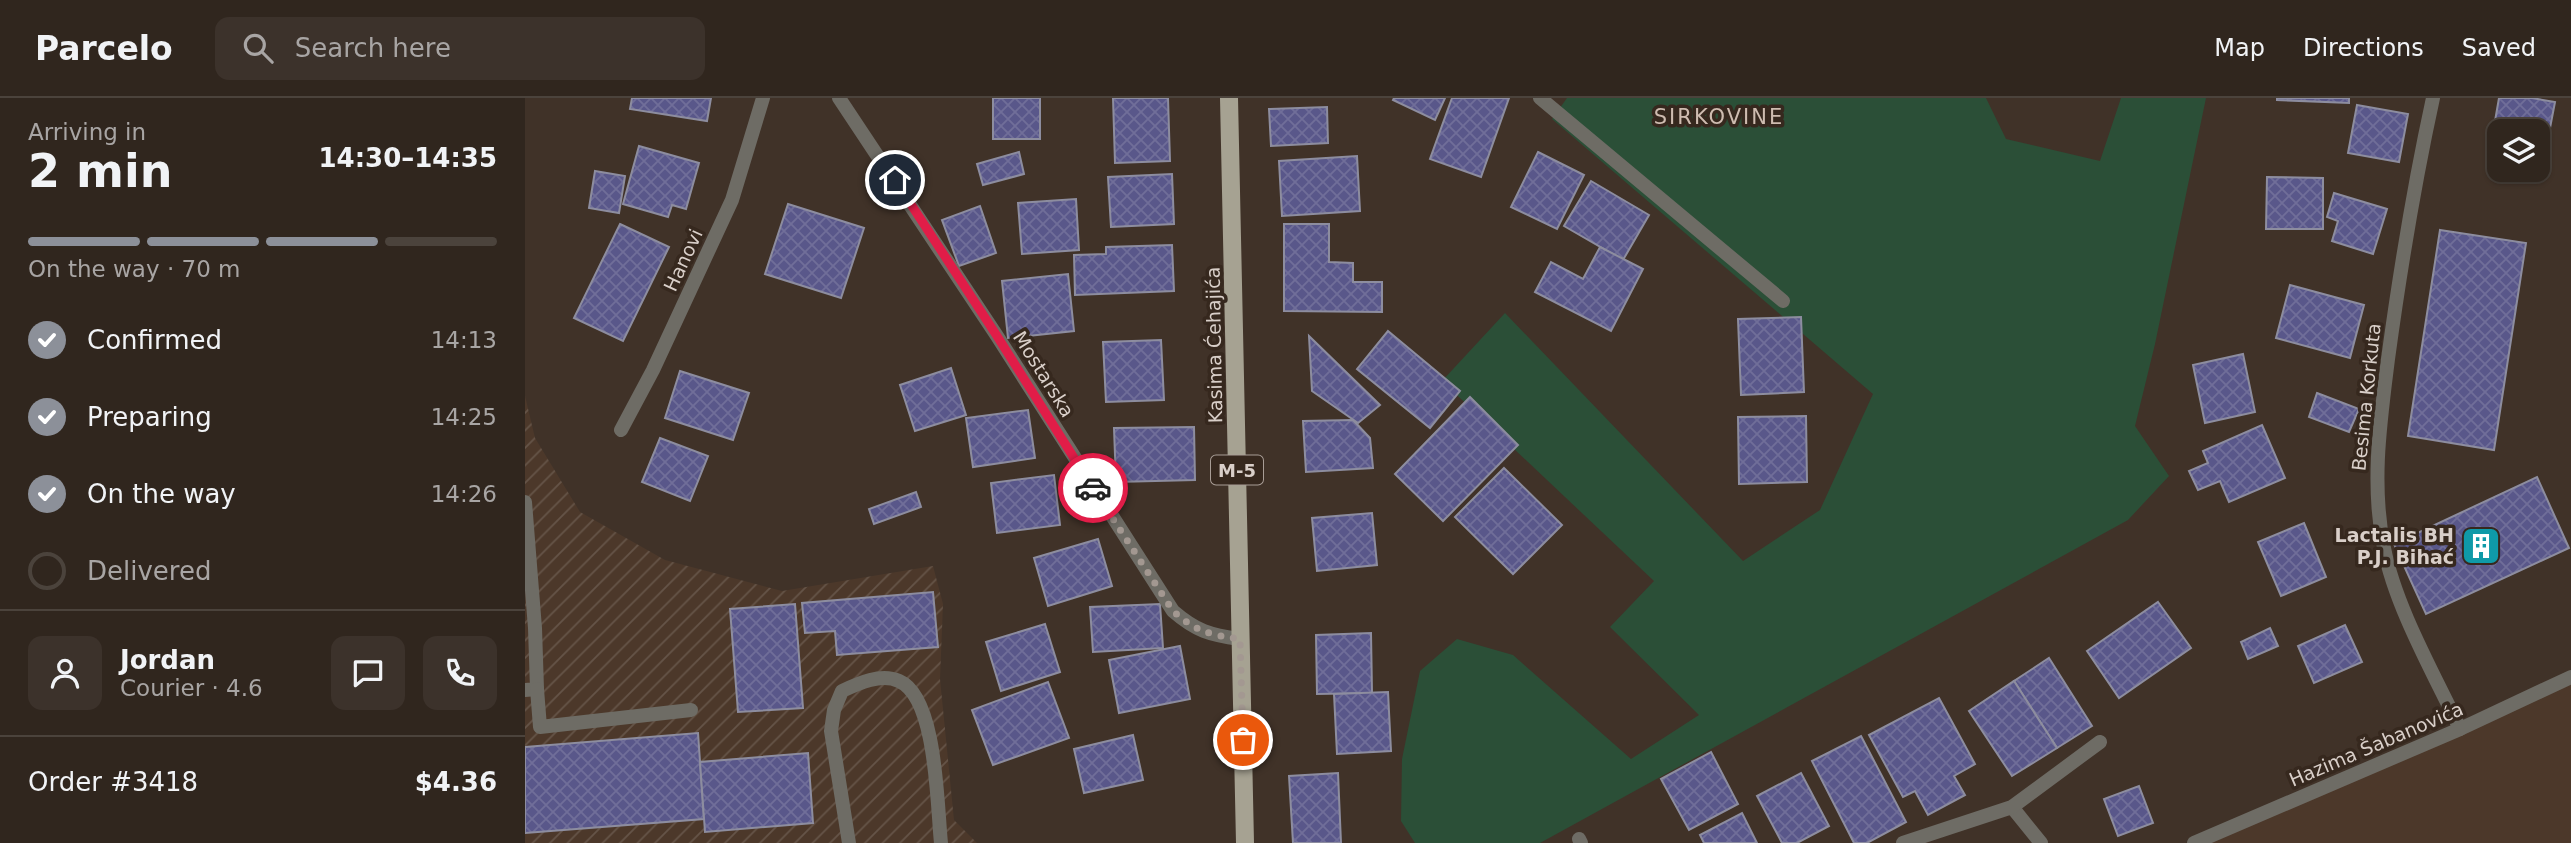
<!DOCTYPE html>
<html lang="en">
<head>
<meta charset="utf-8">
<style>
	:root { --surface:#30261e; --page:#3c322b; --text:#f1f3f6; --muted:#a8a5a4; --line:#4b433c; --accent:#8c9099 }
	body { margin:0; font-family:"DejaVu Sans",sans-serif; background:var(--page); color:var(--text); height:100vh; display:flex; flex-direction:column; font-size:26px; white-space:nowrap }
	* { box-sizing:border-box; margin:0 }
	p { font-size:23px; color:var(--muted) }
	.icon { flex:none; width:38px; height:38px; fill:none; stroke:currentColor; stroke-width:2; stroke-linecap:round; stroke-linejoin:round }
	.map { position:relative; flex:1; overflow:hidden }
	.drawer { display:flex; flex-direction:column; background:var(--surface); width:525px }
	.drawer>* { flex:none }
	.controls { position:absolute; left:1962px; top:21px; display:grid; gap:14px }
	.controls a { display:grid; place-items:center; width:63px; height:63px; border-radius:14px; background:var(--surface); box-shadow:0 2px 5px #0004,0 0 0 2px var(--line); font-size:35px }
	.pin { position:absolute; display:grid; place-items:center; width:60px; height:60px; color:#fff; margin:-30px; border:4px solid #fff; border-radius:50%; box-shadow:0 2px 7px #0007 }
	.courier { position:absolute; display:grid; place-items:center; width:70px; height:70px; margin:-35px; border:5px solid #e11d48; border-radius:50%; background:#fff; color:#222; box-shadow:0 2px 9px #0007 }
	.overview em { font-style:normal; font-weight:700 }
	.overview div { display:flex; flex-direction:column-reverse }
	.overview { display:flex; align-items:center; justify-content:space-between; height:119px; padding:0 28px }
	h1 { font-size:46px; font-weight:700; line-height:52px }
	.bar { display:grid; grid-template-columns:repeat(4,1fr); gap:10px 7px; align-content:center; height:84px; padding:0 28px }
	.bar i { height:9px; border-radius:5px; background:var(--line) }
	.bar .active { background:var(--accent) }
	.bar p { grid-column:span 4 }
	.line { display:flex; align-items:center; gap:18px; padding:0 28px; border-top:2px solid var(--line) }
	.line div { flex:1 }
	.round { display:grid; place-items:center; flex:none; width:74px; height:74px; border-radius:14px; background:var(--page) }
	ol { padding:0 28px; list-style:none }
	li { display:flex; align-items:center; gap:21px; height:77px }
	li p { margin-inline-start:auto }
	li .icon { padding:7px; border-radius:50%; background:var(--accent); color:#fff; stroke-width:4 }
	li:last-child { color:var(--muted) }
	li i { width:38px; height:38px; border:4px solid var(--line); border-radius:50% }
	header { display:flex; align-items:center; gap:42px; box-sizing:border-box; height:98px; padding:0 35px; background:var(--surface); border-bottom:2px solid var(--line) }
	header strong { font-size:33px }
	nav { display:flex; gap:38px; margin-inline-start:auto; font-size:24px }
	.search { width:490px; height:63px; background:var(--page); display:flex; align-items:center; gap:18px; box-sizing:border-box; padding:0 24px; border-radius:14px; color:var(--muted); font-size:26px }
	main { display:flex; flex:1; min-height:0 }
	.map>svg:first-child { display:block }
	.industrial { fill:url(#industrial-furrows) }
	.built { fill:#4c382a }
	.green { fill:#2b4f37 }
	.building { fill:url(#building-cross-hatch); stroke:#8d8d9f; stroke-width:2 }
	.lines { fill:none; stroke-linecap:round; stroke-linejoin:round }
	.lane { stroke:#6e6c65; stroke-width:14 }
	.street { stroke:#6e6c65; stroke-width:14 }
	.primary { stroke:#a6a292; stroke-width:18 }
	.done { stroke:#a39891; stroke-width:7; stroke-dasharray:0 12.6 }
	.route { stroke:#e11d48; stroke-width:9 }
	.labels { text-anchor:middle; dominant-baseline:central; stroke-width:7; stroke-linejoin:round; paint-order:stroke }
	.shield { fill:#36281e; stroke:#a89d96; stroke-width:2 }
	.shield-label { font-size:18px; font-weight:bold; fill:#d9cfc9 }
	.street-label { font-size:19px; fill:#d9cfc9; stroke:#36281e }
	.poi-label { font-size:19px; font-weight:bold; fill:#d9cfc9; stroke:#36281e; text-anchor:end }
	.neighbourhood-label { font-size:21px; letter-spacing:2px; fill:#cebcb0; stroke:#36281e }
</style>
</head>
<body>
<header>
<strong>Parcelo</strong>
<div class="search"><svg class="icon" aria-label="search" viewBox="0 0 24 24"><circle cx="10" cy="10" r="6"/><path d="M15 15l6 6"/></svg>Search here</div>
<nav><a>Map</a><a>Directions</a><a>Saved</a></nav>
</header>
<main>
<section class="drawer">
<div class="overview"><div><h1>2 min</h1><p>Arriving in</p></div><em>14:30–14:35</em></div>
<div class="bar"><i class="active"></i><i class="active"></i><i class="active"></i><i></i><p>On the way · 70 m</p></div>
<ol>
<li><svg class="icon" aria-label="check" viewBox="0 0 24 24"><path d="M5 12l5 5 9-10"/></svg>Confirmed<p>14:13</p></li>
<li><svg class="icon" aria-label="check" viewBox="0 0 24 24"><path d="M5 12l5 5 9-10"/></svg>Preparing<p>14:25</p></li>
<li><svg class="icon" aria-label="check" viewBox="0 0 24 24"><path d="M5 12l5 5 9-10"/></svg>On the way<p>14:26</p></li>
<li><i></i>Delivered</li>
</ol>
<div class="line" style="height:126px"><a class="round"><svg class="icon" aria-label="person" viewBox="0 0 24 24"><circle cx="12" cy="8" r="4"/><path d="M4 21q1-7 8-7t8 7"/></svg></a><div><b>Jordan</b><p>Courier · 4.6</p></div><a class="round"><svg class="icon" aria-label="chat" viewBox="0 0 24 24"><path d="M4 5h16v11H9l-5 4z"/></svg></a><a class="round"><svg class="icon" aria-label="phone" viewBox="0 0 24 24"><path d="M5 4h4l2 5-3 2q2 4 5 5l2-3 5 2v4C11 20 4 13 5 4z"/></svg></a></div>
<div class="line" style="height:91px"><div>Order #3418</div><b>$4.36</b></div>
</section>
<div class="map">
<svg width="2046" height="745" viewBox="0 0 2046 745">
	<defs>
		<pattern id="industrial-furrows" width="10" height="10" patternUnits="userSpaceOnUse" patternTransform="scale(1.75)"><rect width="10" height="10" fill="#4c382a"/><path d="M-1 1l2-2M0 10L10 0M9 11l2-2" fill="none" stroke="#655448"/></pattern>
		<pattern id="building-cross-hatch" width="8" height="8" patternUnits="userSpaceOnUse" patternTransform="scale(1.75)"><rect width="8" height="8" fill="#59578a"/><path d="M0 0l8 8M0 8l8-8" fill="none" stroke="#706e99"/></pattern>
	</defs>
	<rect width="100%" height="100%" fill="#403228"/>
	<polygon class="industrial" points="0,298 10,340 55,414 140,462 257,493 408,468 418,506 415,581 429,722 452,745 0,745"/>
	<polygon class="built" points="2046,579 2046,745 1669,745"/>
	<polygon class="green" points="1042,0 1461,0 1481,41 1575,63 1596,0 1681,0 1630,246 1610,328 1644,378 1603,422 1015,745 890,745 876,723 877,661 895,573 932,541 988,557 1106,661 1174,617 1085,529 1129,483 917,283 980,215 1218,463 1295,412 1348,296 1027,21"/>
	<g class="building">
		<polygon points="107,0 186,0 182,23 105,11"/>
		<rect x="468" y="0" width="47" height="41"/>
		<polygon points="588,0 643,0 645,63 590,65"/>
		<polygon points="869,0 920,0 910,22 868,2"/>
		<polygon points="927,0 984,0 956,79 905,61"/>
		<polygon points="1752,0 1824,0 1824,5 1752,2"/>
		<polygon points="1974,0 2007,0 2030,4 2020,56 2012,54 2012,33 1974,33 1974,47 1966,46"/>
		<polygon points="1832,7 1883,16 1874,64 1823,55"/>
		<polygon points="802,9 803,45 746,48 744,11"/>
		<polygon points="114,48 174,65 161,111 147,107 143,119 98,106"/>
		<polygon points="494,54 499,76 458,87 452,66"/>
		<polygon points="1013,54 1059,77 1032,131 986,109"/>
		<polygon points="832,58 835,113 757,118 754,63"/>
		<polygon points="70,73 100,78 94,115 64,110"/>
		<polygon points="647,76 649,126 586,129 583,79"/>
		<polygon points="1742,79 1798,80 1798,131 1741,131"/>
		<polygon points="1066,83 1124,117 1098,162 1039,128"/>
		<polygon points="1809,95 1862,111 1848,156 1807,143 1813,123 1802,119"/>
		<polygon points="551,101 554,152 497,156 493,105"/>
		<polygon points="263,106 339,130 316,200 240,176"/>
		<polygon points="455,108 471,155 434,168 417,122"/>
		<polygon points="95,126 144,149 98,243 49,220"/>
		<polygon points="759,126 804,126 804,164 828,165 828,184 857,184 857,214 759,213"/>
		<polygon points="1915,132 2001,145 1969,352 1883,338"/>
		<polygon points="647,147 649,193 550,197 549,157 581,156 581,149"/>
		<polygon points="1075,149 1118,171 1086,233 1010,194 1026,164 1058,181"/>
		<polygon points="543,176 549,233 483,240 477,183"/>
		<polygon points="1765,187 1839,207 1825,260 1751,240"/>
		<polygon points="1276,219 1279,294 1216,297 1213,221"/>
		<polygon points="863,233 935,293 905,330 832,271"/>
		<polygon points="784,238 855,307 833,325 787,293"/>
		<polygon points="636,242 639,302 581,304 578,244"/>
		<polygon points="1718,256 1730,314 1680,325 1668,267"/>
		<polygon points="426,270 441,317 390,333 375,287"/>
		<polygon points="155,273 224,295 208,342 140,320"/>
		<polygon points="1792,295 1834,311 1824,334 1784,319"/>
		<polygon points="945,299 993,347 918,423 870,376"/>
		<polygon points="503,312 510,360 448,369 441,320"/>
		<polygon points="1281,318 1282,384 1214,386 1213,319"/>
		<polygon points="828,322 845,340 848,370 781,374 778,323"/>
		<polygon points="1737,327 1760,380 1704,404 1695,383 1673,392 1664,373 1683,365 1678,353"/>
		<polygon points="669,329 670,382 591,384 589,330"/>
		<polygon points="135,340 183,358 165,403 117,384"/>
		<polygon points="979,370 1037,427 988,476 930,419"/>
		<polygon points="529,377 535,427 472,435 466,385"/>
		<polygon points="2012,379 2044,450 1901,516 1869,446"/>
		<polygon points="391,394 396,409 349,426 344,411"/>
		<polygon points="847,415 852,467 792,473 787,420"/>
		<polygon points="1779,425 1801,479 1756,498 1733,444"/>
		<polygon points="573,441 587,488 523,508 509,460"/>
		<polygon points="408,494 413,549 312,557 310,533 280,535 277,505"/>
		<polygon points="1633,504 1666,550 1594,600 1562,553"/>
		<polygon points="270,506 278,610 213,614 205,511"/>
		<polygon points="635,506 638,550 568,554 565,509"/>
		<polygon points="520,526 535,574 476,593 461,544"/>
		<polygon points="1820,527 1837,564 1789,585 1773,548"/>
		<polygon points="1745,530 1753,548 1723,561 1716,544"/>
		<polygon points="846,535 847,595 792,596 791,537"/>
		<polygon points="655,548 665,601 594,615 584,562"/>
		<polygon points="1524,560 1567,628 1532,650 1489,583"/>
		<polygon points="1489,583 1532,650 1487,678 1444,613"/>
		<polygon points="523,584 544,640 468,667 447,612"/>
		<polygon points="863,594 866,653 812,656 809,596"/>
		<polygon points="1414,600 1450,666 1429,678 1440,697 1403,717 1390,693 1378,699 1344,637"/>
		<polygon points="173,635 179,721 0,735 0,649"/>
		<polygon points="608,637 618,682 559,695 549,651"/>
		<polygon points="1336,638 1381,724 1342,745 1329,745 1287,663"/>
		<polygon points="1186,654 1213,706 1164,732 1136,681"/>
		<polygon points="283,655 288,725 180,734 175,664"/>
		<polygon points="813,675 816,745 768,745 764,678"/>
		<polygon points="1276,675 1304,728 1272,745 1257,745 1232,698"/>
		<polygon points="1614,688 1628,725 1593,738 1579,701"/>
		<polygon points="1217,715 1232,745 1179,745 1175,737"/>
	</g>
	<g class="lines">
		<g class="lane">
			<polyline points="0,404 10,530 12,591 0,592"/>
			<polyline points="12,591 15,629 166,612"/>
			<path d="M324,745L306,633L309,612L317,593C334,585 356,575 374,583C412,599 412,708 416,745"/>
		</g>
		<g class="street">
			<path d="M314,0L472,238L648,513C671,533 685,537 715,541"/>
			<polyline points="1015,0 1258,203"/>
			<path d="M1908,0C1889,87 1875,173 1863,261C1855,325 1846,387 1859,450C1870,508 1909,576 1935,631"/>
			<polyline points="96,332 128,272 207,102 238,0"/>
			<polyline points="1487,709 1516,745"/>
			<polyline points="1054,741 1056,745"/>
			<polyline points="1378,745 1487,709 1575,644"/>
			<polyline points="1669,745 1935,631 2046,579"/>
		</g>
		<polyline class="primary" points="704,0 720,745"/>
	</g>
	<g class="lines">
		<path class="done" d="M568,390L648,513C670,533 685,537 715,541L718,642"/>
		<polyline class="route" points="370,82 472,238 568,390"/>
	</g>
	<defs>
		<g id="building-square" transform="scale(2.0125)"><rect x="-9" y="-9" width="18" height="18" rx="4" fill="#0f9aa8" stroke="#36281e"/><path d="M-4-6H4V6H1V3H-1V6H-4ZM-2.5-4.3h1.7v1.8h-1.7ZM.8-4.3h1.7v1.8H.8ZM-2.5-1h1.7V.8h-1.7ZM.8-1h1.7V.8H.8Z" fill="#fff"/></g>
	</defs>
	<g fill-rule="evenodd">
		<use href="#building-square" x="1956" y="448"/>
	</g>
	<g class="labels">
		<rect class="shield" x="686" y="357.5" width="52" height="29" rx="5"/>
		<g class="shield-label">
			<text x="712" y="372">M-5</text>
		</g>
		<g class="street-label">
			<text transform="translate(158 162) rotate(-65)">Hanovi</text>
			<text transform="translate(689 247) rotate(-91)">Kasima Ćehajića</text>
			<text transform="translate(519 276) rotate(58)">Mostarska</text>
			<text transform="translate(1841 299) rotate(-84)">Besima Korkuta</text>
			<text transform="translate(1851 646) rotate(-23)">Hazima Šabanovića</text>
		</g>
		<g class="poi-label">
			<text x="1929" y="437">Lactalis BH<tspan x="1929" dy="22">P.J. Bihać</tspan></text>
		</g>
		<g class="neighbourhood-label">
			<text x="1194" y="19">SIRKOVINE</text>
		</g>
	</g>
</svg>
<div class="controls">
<a><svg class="icon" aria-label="layers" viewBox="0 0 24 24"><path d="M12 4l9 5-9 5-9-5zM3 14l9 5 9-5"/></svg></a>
</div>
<div class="pin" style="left:718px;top:642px;background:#ea580c"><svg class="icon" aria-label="bag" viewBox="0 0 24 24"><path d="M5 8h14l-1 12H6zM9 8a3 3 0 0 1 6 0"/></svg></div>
<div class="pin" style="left:370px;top:82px;background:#1f2937"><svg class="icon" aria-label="home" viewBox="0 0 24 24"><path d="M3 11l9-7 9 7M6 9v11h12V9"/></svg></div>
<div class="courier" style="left:568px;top:390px"><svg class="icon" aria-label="car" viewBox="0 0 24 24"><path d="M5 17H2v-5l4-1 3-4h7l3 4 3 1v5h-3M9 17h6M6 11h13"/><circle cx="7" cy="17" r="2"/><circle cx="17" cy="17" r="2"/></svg></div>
</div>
</main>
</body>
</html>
